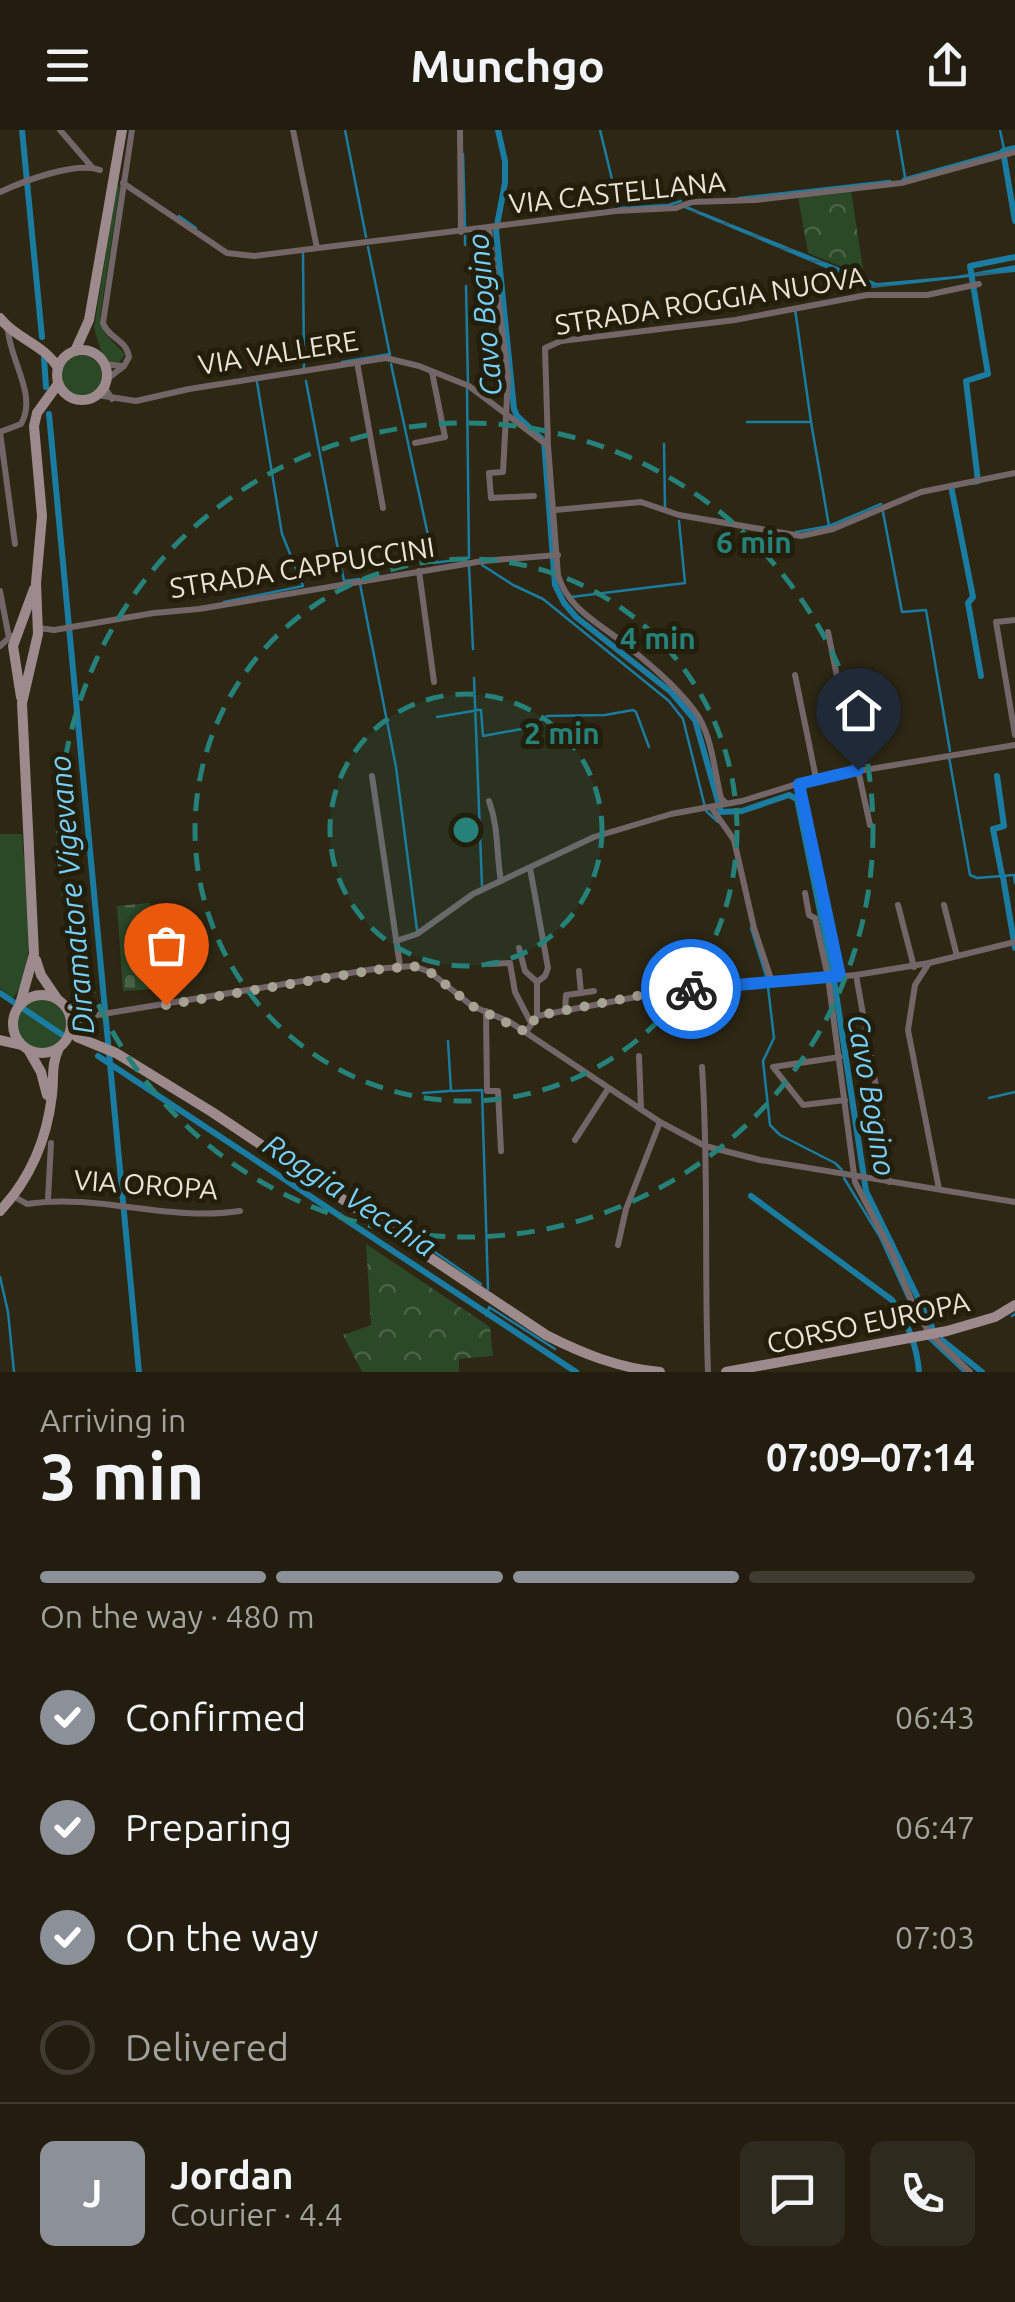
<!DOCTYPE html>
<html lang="en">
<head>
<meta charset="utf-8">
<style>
	:root { --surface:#221d0f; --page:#2e2a1d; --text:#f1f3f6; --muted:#a2a29e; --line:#3f3b2f; --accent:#8c9099 }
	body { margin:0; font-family:Ubuntu,sans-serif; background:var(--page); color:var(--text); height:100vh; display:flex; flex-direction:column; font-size:38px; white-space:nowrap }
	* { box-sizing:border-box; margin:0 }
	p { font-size:32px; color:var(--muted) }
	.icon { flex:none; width:55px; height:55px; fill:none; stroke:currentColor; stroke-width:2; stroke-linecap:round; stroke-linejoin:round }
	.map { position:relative; height:1242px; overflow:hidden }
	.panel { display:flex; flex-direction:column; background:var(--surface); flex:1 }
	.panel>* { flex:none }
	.pin { position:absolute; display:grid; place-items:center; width:85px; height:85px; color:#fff; margin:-102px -42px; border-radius:50% 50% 50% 0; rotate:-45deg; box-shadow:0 0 10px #0007 }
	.pin .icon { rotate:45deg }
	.courier { position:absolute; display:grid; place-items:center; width:100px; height:100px; margin:-50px; border:8px solid #1a73e8; border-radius:50%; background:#fff; color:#222; box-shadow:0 2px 12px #0007 }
	.overview em { font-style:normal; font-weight:700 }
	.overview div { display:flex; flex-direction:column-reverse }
	.overview { display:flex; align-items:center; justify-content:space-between; height:170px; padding:0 40px }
	h1 { font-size:65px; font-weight:700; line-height:75px }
	.bar { display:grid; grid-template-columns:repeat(4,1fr); gap:15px 10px; align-content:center; height:120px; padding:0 40px }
	.bar i { height:12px; border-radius:8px; background:var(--line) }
	.bar .active { background:var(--accent) }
	.bar p { grid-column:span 4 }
	.line { display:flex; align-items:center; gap:25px; padding:0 40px; border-top:2px solid var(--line) }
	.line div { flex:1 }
	.round { display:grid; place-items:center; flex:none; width:105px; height:105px; border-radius:15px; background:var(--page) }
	ol { padding:0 40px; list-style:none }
	li { display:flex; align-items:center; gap:30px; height:110px }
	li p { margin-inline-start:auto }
	li .icon { padding:10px; border-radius:50%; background:var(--accent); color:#fff; stroke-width:4 }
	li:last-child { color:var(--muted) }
	li i { width:55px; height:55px; border:5px solid var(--line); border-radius:50% }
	header { display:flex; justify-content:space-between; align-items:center; height:130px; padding:0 40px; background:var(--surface); font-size:45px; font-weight:700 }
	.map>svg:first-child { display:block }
	.green { fill:#2b4827 }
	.forest { fill:url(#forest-crowns) }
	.cemetery { fill:url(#cemetery-stones) }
	.water { fill:url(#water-rules) }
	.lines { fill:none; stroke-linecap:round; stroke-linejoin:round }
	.stream { stroke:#1b7ca1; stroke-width:2.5 }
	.canal { stroke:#1b7ca1; stroke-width:6 }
	.street { stroke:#726668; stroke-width:6 }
	.secondary { stroke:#9c8a8d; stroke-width:10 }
	.done { stroke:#a7a293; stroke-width:10; stroke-dasharray:0 18 }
	.route { stroke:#1a73e8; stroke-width:12 }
	.ring { fill:none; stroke:#258179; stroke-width:5; stroke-dasharray:18 12 }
	.labels { text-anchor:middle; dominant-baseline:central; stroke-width:10; stroke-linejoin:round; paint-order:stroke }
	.street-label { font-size:28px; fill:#e8e5d8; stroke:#231e0a }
	.water-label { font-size:30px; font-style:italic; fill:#75d0fa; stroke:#231e0a }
	.centre { fill:#258179; stroke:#231e0a; stroke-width:5 }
	.ring-label { font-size:30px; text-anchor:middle; font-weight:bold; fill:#258179; stroke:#231e0a; stroke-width:10; stroke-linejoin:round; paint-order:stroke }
</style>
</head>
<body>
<header><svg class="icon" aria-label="menu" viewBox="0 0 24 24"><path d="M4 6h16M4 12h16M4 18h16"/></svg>Munchgo<svg class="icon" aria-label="share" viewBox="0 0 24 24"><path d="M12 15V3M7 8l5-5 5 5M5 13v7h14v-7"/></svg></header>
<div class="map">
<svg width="1015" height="1242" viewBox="0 0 1015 1242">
	<defs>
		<pattern id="forest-crowns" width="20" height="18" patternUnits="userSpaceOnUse" patternTransform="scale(2.5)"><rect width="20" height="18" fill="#2b4827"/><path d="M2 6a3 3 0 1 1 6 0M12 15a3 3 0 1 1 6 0" fill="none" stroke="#4a6246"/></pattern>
		<pattern id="cemetery-stones" width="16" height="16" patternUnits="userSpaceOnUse" patternTransform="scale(2.5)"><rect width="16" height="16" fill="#2b4827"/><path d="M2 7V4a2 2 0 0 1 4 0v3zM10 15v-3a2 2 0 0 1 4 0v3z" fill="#4a6246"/></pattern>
		<pattern id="water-rules" width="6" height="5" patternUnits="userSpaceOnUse" patternTransform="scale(2.5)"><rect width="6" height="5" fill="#1b7ca1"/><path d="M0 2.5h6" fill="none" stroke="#2e6376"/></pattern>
	</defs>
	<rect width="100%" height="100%" fill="#2d2714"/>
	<g class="green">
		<polygon points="117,55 120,57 100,187 105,204 125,224 119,233 111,233 102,224 94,198"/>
		<circle cx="81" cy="246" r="21"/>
		<path d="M0,704H22C24,745 41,838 13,868L0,858Z"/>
		<circle cx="41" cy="894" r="25"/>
	</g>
	<g class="forest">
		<polygon points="851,60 864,146 808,123 798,67"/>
		<polygon points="366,1114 490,1197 493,1226 459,1229 459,1242 362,1242 343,1205 371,1195"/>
	</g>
	<polygon class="cemetery" points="150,773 157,859 123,861 117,776"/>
	<polygon class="water" points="687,76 877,153 956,146 1015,135 1015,142 873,158 684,78"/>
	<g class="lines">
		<g class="stream">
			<polyline points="345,0 366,107"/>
			<polyline points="600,0 619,78 669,75 681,71"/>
			<polyline points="897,0 905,47"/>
			<polyline points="1000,0 1004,19"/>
			<polyline points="463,24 465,96"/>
			<polyline points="903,49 1003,21"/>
			<polyline points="739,68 890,51"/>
			<polyline points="179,86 196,98"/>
			<polyline points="465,106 465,115"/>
			<polyline points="368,117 390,225"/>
			<polyline points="303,124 304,240"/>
			<polyline points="466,156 468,254"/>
			<polyline points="795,179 811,292"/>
			<polyline points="342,232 390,224"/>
			<polyline points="391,234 434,433 469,428 467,259"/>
			<polyline points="306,251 344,451 359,449"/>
			<polyline points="747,292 811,292 829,396 881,374"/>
			<polyline points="664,314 665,378"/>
			<polyline points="883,382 902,482 926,480 950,621"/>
			<polyline points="796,402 829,396"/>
			<polyline points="482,435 513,455 543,469 669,571 683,589 706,681 718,692"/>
			<polyline points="469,436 473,519"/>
			<polyline points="360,454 396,637 417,800"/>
			<polyline points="571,467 685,453 679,391"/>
			<polyline points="224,472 303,456 282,404 257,252"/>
			<polyline points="474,548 482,756"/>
			<polyline points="476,580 481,580 483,606 527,598 547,586 605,585 633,580 636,582 649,617"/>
			<polyline points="437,587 473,581"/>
			<polyline points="949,627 970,745 977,748 1014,745 1015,753"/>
			<polyline points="751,798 767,849"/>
			<polyline points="768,857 774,908 763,931 770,995 780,1005 835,1033 842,1040"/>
			<polyline points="448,911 451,961 482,960 488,1159"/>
			<polyline points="423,963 449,961"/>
			<polyline points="989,968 1015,962"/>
			<polyline points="844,1048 880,1107 919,1193"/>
			<polyline points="355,1067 481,1154"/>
			<polyline points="0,1147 8,1182 14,1242"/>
			<polyline points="487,1186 489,1177 555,1219"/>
			<polyline points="1012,1186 1015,1184"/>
			<polyline points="929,1209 964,1242"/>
		</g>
		<g class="canal">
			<polyline points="22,0 42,207"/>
			<polyline points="498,0 505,31 505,53 496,100 514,279 517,286 544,311 555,455 564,473 576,487 671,562 695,590 721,682 742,681 789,665 797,669 834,850 866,1061 932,1197"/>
			<polyline points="1015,18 1003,21 1015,91"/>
			<polyline points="44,228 46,257"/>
			<polyline points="49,284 139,1242"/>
			<polyline points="973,352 978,351 966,251 988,244 970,136 1015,127"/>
			<polyline points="956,355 951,356 973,467 968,473 981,546"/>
			<polyline points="997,646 1004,696 993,699 1002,745"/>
			<polyline points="1003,747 1015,818"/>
			<polyline points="0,863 61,904"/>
			<polyline points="98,926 576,1242"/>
			<path d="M751,1066L892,1170C907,1191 917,1215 919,1242"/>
			<polyline points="942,1210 982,1242"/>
		</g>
		<g class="street">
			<polyline points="60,0 91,36"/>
			<polyline points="293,0 317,118"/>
			<polyline points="460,0 461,102"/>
			<polyline points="123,53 227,123 254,126 616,81 676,78 692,72 756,70 901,53 1015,22"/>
			<path d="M0,62C24,51 76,31 100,40"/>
			<polyline points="489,99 508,248 503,342 489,343 491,368 534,366"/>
			<path d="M8,199C9,229 38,265 21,294L0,302L15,414"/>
			<polyline points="357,232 383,378"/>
			<polyline points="104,234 122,236"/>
			<path d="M107,249L124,236L129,227C127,210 108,208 103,193L132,0"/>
			<polyline points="104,256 112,269"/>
			<polyline points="97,265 136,271 189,259 386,228 419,236 469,256 547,315"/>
			<polyline points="415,313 445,307 432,242"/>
			<polyline points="555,380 641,372 679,385 801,406 833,399 921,362 1015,343"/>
			<polyline points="419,441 434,552"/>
			<polyline points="0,461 9,508"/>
			<polyline points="1015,490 996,492 1015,605"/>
			<polyline points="38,498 54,500 154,483 199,479 483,431 558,425"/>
			<polyline points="828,502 856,640"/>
			<polyline points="0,516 11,506"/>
			<polyline points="795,545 816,648"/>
			<polyline points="858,640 870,695"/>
			<polyline points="372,646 400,836"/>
			<polyline points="799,653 840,846"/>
			<path d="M489,671C499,698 496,724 501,751"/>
			<path d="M726,673L721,668C714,640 712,603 694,580C674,554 646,531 621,511C595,491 568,478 558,445L548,316L545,218L561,211L735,190L867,165H927L979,154"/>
			<polyline points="711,677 734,710 754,798 772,852"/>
			<polyline points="530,738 548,838 545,846 537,852 537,886"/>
			<polyline points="805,763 809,785 815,788 828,847 855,1052 893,1125 915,1179 930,1204 970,1242"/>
			<polyline points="898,775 914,837"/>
			<polyline points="944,775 957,826"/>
			<polyline points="396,811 417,804 473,764 594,707 671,684 742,671 816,648 1015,615"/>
			<polyline points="519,818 525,841 537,852"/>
			<polyline points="929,833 915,855 908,900 939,1059"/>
			<polyline points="489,834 510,833 515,862 530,891"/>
			<polyline points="856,845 880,979 889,1052"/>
			<polyline points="581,863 594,861"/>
			<polyline points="63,874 92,885"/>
			<polyline points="486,881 487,961 498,961 501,1021"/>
			<polyline points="565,882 566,865 581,863 579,841"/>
			<polyline points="71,896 85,887 374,839 413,836 430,842 472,876 510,892 660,992 705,1016 760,1030 1015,1072"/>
			<polyline points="526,902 537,886 657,863 856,845 929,833 1015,812"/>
			<polyline points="639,926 641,979"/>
			<polyline points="840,927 773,937 803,975 845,970"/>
			<path d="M702,937C709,1038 704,1140 708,1242"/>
			<polyline points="575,1010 608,959"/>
			<path d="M13,1066L27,1074C98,1063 167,1092 240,1081"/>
			<polyline points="48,1070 51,1013"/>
			<polyline points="618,1115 626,1079 660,992"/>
		</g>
		<g class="secondary">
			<path d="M0,188C16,209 44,214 58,238"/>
			<circle cx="82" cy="245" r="25"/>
			<polyline points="75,221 89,190 122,0"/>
			<polyline points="21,567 13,516 34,459"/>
			<polyline points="36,830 41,845 56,867"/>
			<circle cx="42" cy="894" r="29"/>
			<polyline points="20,874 34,824 22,573 38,504 36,453 42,386 34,296 37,283 58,254"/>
			<path d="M71,899L77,907L116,923L212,982L546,1205C583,1224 619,1238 660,1242"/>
			<polyline points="0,910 21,915"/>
			<polyline points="29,921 41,942 47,965"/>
			<path d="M0,1081C30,1049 47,1009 52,965C54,948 51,934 59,918"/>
			<polyline points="726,1242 947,1201 995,1187 1015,1175"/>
		</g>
	</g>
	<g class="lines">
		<polyline class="done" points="166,875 374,840 413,836 430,842 472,876 526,902 537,886 657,862 691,859"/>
		<polyline class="route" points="691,859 840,846 799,654 858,640"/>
	</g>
	<circle cx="466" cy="700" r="136" fill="#258179" fill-opacity=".12"/>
	<g class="ring">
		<circle cx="466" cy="700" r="136"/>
		<circle cx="466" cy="700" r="271"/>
		<circle cx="466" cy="700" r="407"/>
	</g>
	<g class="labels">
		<g class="street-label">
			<text transform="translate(617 62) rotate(-6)">VIA CASTELLANA</text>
			<text transform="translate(710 170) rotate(-9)">STRADA ROGGIA NUOVA</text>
			<text transform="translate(278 222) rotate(-9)">VIA VALLERE</text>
			<text transform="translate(302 437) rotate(-9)">STRADA CAPPUCCINI</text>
			<text transform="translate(146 1054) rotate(4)">VIA OROPA</text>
			<text transform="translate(868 1192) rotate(-12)">CORSO EUROPA</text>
		</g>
		<g class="water-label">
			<text transform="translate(484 185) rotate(-95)">Cavo Bogino</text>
			<text transform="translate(71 765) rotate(-95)">Diramatore Vigevano</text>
			<text transform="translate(872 965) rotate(80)">Cavo Bogino</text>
			<text transform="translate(350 1065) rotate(33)">Roggia Vecchia</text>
		</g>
	</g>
	<circle cx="466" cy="700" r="15" class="centre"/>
	<g class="ring-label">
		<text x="754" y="423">6 min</text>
		<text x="658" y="519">4 min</text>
		<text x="562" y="614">2 min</text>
	</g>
</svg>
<div class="pin" style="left:166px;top:875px;background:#ea580c"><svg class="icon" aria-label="bag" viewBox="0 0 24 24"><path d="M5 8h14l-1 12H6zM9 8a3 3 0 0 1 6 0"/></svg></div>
<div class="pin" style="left:858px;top:640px;background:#1f2937"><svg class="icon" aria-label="home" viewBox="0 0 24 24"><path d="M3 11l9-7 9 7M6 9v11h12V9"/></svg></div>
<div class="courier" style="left:691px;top:859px"><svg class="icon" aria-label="bike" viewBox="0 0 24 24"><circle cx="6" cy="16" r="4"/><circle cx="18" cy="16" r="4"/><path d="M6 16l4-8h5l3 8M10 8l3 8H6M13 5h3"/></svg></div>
</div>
<section class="panel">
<div class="overview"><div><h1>3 min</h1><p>Arriving in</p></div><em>07:09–07:14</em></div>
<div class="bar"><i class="active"></i><i class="active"></i><i class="active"></i><i></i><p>On the way · 480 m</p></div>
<ol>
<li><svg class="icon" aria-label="check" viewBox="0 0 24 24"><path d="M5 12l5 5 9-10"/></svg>Confirmed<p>06:43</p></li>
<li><svg class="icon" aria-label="check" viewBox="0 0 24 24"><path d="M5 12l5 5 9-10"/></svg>Preparing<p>06:47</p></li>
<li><svg class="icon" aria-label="check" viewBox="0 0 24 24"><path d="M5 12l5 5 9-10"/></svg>On the way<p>07:03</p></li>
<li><i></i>Delivered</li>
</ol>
<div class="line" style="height:180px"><b class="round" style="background:var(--accent);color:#fff">J</b><div><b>Jordan</b><p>Courier · 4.4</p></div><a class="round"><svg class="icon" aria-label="chat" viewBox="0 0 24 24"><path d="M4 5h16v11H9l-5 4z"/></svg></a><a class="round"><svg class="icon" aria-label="phone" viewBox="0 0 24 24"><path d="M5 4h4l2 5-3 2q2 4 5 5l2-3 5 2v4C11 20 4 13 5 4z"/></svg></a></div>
</section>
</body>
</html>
